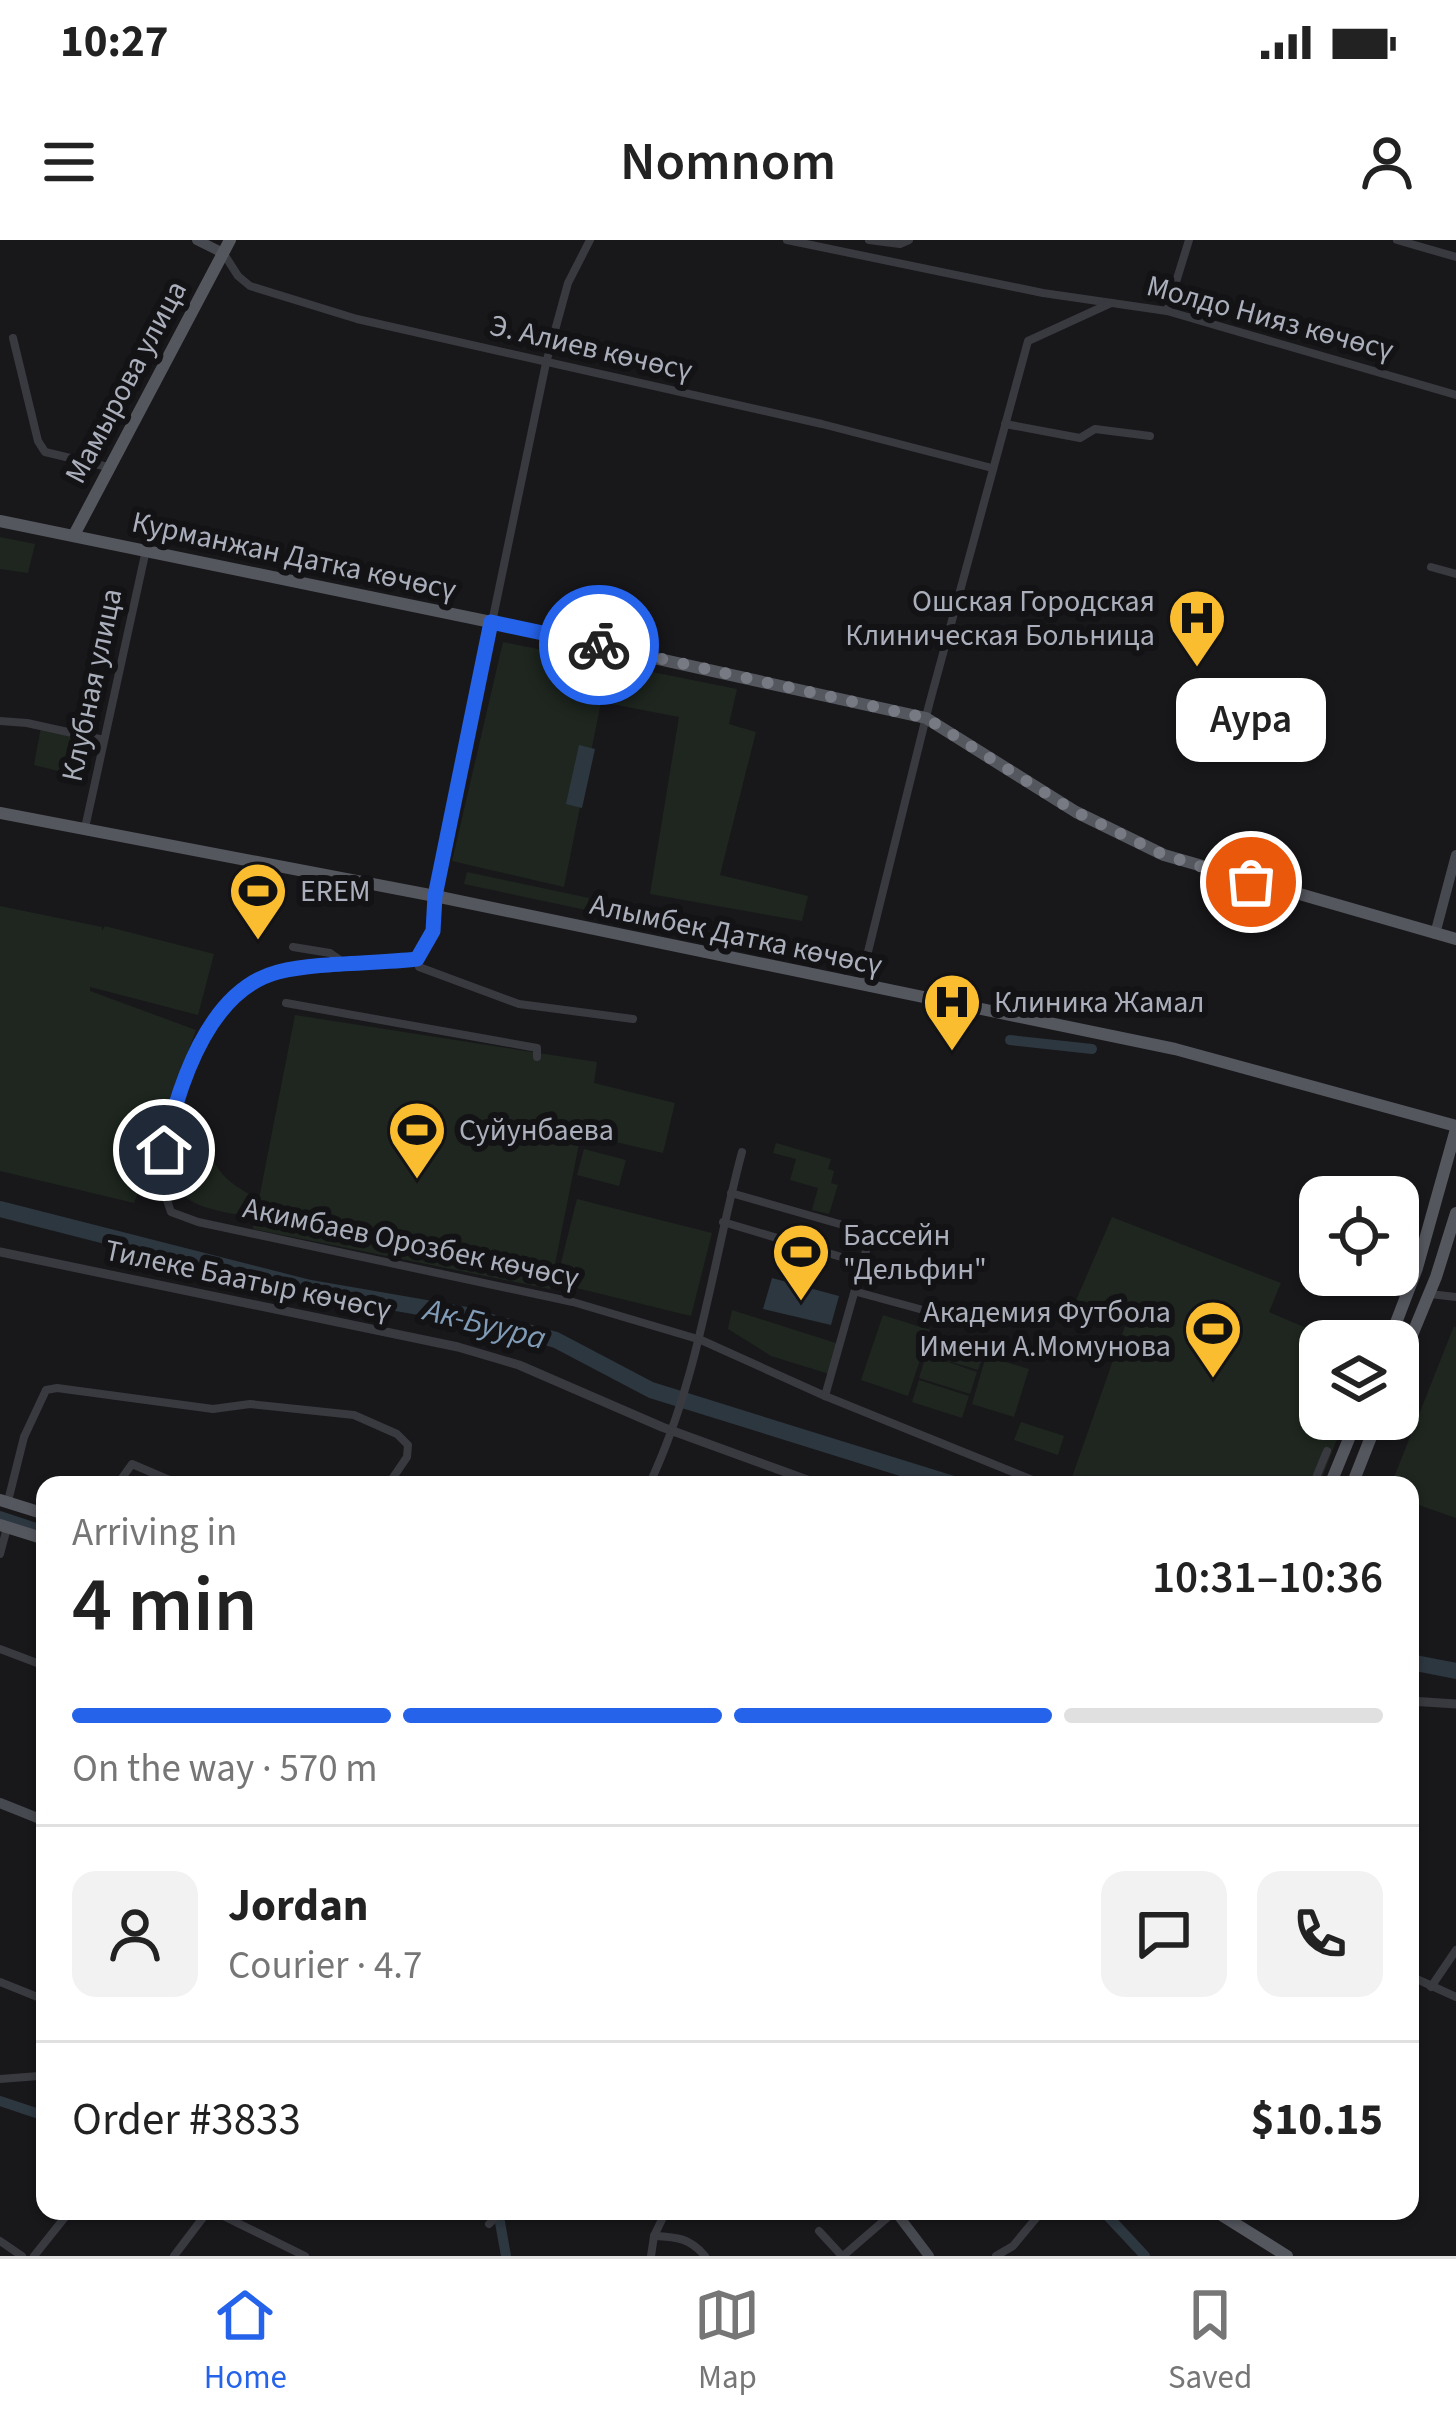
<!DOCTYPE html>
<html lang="en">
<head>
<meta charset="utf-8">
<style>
	:root { --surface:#fff; --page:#f2f2f2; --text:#222; --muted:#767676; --line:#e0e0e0; --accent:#2563eb }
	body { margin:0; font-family:"Source Sans 3",sans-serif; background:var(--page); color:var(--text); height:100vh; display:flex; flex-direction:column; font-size:45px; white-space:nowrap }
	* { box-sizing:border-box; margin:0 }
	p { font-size:39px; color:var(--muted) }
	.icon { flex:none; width:66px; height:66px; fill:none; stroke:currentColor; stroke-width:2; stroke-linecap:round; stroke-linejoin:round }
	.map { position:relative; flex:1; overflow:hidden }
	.sheet { position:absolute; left:36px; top:1236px; width:1383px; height:744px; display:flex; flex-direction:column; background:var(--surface); border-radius:24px; box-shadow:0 3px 9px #0004 }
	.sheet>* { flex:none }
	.controls { position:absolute; left:1299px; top:936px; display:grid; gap:24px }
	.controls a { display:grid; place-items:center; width:120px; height:120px; border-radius:24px; background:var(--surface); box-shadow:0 3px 9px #0004; font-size:60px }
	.pin { position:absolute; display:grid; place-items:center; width:102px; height:102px; color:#fff; margin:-51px; border:6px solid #fff; border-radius:50%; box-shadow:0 3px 12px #0007 }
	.courier { position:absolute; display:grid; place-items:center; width:120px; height:120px; margin:-60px; border:9px solid #2563eb; border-radius:50%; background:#fff; color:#222; box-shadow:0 3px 15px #0007 }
	.bubble { position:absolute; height:84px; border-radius:24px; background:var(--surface); box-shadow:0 3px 9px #0004; font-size:39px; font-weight:600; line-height:84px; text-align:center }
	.headline em { font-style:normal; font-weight:600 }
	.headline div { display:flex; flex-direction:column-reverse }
	.headline { display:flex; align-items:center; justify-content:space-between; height:204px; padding:0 36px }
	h1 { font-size:78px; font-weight:600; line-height:90px }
	.bar { display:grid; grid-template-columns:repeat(4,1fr); gap:18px 12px; align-content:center; height:144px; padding:0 36px }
	.bar i { height:15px; border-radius:9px; background:var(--line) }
	.bar .selected { background:var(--accent) }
	.bar p { grid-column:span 4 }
	.line { display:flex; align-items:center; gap:30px; padding:0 36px; border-top:3px solid var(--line) }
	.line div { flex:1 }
	.round { display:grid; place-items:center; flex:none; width:126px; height:126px; border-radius:24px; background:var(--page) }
	.status { display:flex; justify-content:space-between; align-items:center; height:84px; padding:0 60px; background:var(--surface); direction:ltr }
	.status svg { height:33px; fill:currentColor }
	header { display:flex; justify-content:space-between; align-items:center; height:156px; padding:0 36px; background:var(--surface); font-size:54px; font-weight:600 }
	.tab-bar { display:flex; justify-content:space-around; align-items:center; height:168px; border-top:3px solid var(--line); background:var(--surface); font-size:33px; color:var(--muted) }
	.tab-bar a { display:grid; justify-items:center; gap:6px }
	.tab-bar .selected { color:var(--accent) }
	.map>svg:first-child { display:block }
	.green { fill:#1e261f }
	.water { fill:#2d3740 }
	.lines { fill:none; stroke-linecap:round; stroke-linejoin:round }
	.canal { stroke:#2d3740; stroke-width:10 }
	.river { stroke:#2d3740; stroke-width:16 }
	.minor { stroke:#393a40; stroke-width:8 }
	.tertiary { stroke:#393a40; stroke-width:9 }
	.secondary { stroke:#474950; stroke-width:10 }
	.primary { stroke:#55575f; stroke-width:12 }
	.done { stroke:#777a83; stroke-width:12; stroke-dasharray:0 21.6 }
	.route { stroke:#2563eb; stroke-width:15 }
	.labels { text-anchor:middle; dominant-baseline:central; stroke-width:12; stroke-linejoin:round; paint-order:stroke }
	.street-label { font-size:30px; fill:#aaafbb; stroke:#131316 }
	.poi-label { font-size:30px; fill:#aaafbb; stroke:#131316; text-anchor:start }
	.water-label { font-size:33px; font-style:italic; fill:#809cb7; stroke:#131316 }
</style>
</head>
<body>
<div class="status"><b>10:27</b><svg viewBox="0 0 49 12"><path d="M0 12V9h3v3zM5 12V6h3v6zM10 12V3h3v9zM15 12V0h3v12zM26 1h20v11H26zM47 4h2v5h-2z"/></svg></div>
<header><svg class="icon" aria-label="menu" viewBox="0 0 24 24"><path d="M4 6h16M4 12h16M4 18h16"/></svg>Nomnom<svg class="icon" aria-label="person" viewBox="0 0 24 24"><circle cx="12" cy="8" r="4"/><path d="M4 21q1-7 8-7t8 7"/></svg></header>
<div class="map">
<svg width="1456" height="2016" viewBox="0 0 1456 2016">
	<rect width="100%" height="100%" fill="#18181b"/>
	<g class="green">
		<polygon points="0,297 35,304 28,333 0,329"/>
		<polygon points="503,402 737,449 729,484 756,492 720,635 808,656 802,681 650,654 679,477 601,462 564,647 452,621"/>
		<polygon points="41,487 91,498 82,537 34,525"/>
		<polygon points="467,632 589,658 586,670 464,644"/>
		<polygon points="0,666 102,687 102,691 105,686 214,714 198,775 90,747 90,751 196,790 134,963 0,931"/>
		<polygon points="644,670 858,713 856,725 641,682"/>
		<path d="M295,775L597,822L594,843L675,863L663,913L581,894L550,1049L253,989L254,978C208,968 157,967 177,903L210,912C218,937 237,948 259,959Z"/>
		<polygon points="776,903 831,919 828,929 834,931 831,943 838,945 829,974 812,970 818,948 790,940 796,919 773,913"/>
		<polygon points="584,909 626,920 619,946 577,935"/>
		<polygon points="577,959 712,993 691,1076 556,1043"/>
		<polygon points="1112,977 1281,1043 1269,1072 1337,1101 1320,1101 1320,1179 1345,1179 1319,1245 1083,1245 1071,1240 1125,1086 1074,1065"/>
		<polygon points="732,1070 839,1104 829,1134 771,1116 728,1089"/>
		<polygon points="883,1075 930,1090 908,1156 861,1140"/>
		<polygon points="1454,1086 1456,1088 1456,1278 1410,1262 1410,1245 1391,1245"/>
		<polygon points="933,1092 985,1109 978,1130 928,1115 977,1132 970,1154 919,1138"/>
		<polygon points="986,1116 1029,1129 1014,1177 972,1164"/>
		<polygon points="919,1140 969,1156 962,1178 912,1162"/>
		<polygon points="1021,1182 1064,1196 1058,1215 1014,1200"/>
	</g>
	<g class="water">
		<polygon points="579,505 595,509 582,568 566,564"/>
		<polygon points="772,1038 839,1056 831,1085 763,1069"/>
	</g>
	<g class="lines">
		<g class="canal">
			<polyline points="1010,800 1092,809"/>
			<polyline points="0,1276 45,1291"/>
			<polyline points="0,1861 45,1876"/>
			<polyline points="498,1971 506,2016"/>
			<polyline points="1103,1971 1145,2016"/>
		</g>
		<g class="river">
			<polyline points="0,969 310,1048 466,1075 556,1100 651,1150 956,1245"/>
			<polyline points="1410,1422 1456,1431"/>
		</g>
		<g class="minor">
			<polyline points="590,0 568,43 546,123 435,656 433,691 417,719 284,731 249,744 220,771 196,815 169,886 158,934 171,972 198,982 573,1062 701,1100 825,1156 871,993 731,953"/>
			<polyline points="787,0 1043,53 1167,71 1456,155"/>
			<polyline points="869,0 900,4 909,0"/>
			<polyline points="1397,0 1456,17"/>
			<polyline points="224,14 238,36 250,46 357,79 822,184 992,228"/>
			<polyline points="1167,71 1189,0"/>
			<polyline points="13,98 38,201 45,212 108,227"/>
			<polyline points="1005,184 1080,198 1095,189 1150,196"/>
			<polyline points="1431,327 1456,334"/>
			<polyline points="0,481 27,483 104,500"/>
			<polyline points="85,588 146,310"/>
			<polyline points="293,707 330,713 347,725"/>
			<polyline points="417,719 419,727 519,764 633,779"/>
			<polyline points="860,744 929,465 1028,101 1111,63"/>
			<polyline points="286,763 537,808 537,817"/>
			<polyline points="723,982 865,1024"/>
			<polyline points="857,1052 971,1083"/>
			<polyline points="1430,1054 1456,1057"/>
			<polyline points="825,1156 1045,1245"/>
			<polyline points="117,1245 132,1224 181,1245"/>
			<path d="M649,1245C699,1139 712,1024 742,912"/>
			<polyline points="1313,1245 1327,1211"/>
			<polyline points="8,1261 24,1197 46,1150 57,1148 213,1169 250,1164 354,1175 397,1194 408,1205 407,1217 388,1245"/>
			<polyline points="0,1314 7,1288"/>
			<polyline points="0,1409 45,1426"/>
			<polyline points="1410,1736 1456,1757"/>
			<polyline points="0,1742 45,1760"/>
			<polyline points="1431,1747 1456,1710"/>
			<polyline points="0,1839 39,1836 45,1823"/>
			<polyline points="213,1971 305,2016"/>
			<polyline points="1075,1973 1076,1971"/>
			<polyline points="489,1984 502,1971"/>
			<polyline points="819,1991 842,2016"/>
			<path d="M654,1996C677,1997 690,1998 705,2016"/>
			<polyline points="0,2001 22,2016"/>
			<polyline points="34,2016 70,1971"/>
			<polyline points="174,2016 208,1971"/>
			<polyline points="651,2016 654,1996 666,1971"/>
			<polyline points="843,2016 895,1971"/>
			<polyline points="996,2016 1013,2006 1042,1971"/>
		</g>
		<g class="tertiary">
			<polyline points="0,1012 458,1107 519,1125 662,1187 821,1245"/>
			<polyline points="1410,1461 1456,1464"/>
		</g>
		<g class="secondary">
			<polyline points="197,0 223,13"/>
			<polyline points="1435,694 1456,615"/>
			<polyline points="0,1563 45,1581"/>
			<polyline points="895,1971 929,2016"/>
		</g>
		<g class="primary">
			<polyline points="0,281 491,382 926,478 1076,572 1164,615 1456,699"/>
			<polyline points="74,295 230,0"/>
			<polyline points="0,573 435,656 1175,809 1456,886"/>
			<polyline points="1389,1101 1417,1028 1456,889"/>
			<polyline points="1398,1129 1436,1037 1456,973"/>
			<polyline points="1330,1245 1357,1179"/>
			<polyline points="1352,1245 1378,1179"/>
			<polyline points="0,1260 45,1274"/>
			<polyline points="0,1285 45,1299"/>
			<polyline points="1215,1971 1287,2016"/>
		</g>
	</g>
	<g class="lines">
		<polyline class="done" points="599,405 926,478 1076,572 1164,615 1251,642"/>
		<path class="route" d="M164,910C178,847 208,750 278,732C319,722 374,724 417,719L433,691L435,656L491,382L599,405"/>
	</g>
	<defs>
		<g id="hospital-pin" transform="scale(3)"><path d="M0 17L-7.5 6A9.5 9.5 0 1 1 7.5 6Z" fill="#fbbd30" stroke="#131316"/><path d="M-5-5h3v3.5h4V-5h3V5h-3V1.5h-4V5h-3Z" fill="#111"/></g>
		<g id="stadium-pin" transform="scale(3)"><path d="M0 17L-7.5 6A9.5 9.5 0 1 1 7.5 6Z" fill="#fbbd30" stroke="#131316"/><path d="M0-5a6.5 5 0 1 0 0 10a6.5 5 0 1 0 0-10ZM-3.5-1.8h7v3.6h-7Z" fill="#111"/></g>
	</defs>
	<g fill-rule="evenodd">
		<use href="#hospital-pin" x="1197" y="378"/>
		<use href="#stadium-pin" x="258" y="651"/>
		<use href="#hospital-pin" x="952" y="762"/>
		<use href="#stadium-pin" x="417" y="890"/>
		<use href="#stadium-pin" x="801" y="1012"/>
		<use href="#stadium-pin" x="1213" y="1089"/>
	</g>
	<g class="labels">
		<g class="street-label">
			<text transform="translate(1270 78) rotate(15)">Молдо Нияз көчөсү</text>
			<text transform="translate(591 108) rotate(13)">Э. Алиев көчөсү</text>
			<text transform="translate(126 142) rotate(-62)">Мамырова улица</text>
			<text transform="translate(294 316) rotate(12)">Курманжан Датка көчөсү</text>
			<text transform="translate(92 445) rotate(-78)">Клубная улица</text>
			<text transform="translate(736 695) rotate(12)">Алымбек Датка көчөсү</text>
			<text transform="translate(411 1003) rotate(12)">Акимбаев Орозбек көчөсү</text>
			<text transform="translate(248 1040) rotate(12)">Тилеке Баатыр көчөсү</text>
		</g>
		<g class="poi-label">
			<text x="1155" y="361" text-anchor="end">Ошская Городская<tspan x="1155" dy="34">Клиническая Больница</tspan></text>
			<text x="300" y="651">EREM</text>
			<text x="994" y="762">Клиника Жамал</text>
			<text x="459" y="890">Суйунбаева</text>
			<text x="843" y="995">Бассейн<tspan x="843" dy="34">"Дельфин"</tspan></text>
			<text x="1171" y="1072" text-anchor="end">Академия Футбола<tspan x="1171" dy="34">Имени А.Момунова</tspan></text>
		</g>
		<g class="water-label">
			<text transform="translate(485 1084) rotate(14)">Ак-Буура</text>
		</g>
	</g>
</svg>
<div class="controls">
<a><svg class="icon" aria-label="locate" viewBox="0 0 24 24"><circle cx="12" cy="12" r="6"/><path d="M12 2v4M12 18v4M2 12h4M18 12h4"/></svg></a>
<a><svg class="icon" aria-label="layers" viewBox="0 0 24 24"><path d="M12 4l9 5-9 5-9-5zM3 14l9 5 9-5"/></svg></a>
</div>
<div class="pin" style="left:1251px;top:642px;background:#ea580c"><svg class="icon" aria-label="bag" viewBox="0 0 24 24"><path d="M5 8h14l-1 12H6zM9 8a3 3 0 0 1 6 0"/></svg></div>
<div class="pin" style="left:164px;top:910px;background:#1f2937"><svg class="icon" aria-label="home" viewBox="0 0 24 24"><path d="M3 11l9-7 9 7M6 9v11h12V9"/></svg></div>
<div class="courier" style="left:599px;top:405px"><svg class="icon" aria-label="bike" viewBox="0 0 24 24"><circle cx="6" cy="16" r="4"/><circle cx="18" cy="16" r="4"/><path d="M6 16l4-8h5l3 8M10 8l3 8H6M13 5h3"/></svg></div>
<div class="bubble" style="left:1176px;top:438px;width:150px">Аура</div>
<section class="sheet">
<div class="headline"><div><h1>4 min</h1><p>Arriving in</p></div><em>10:31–10:36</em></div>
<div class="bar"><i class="selected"></i><i class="selected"></i><i class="selected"></i><i></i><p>On the way · 570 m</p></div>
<div class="line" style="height:216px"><a class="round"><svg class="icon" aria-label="person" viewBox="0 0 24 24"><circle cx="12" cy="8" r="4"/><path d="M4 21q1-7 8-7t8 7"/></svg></a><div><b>Jordan</b><p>Courier · 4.7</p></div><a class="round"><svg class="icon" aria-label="chat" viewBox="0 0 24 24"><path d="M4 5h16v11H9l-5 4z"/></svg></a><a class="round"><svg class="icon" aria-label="phone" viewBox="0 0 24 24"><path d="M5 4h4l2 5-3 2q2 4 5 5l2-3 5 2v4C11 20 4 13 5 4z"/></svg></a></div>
<div class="line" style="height:156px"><div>Order #3833</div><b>$10.15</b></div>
</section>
</div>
<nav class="tab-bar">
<a class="selected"><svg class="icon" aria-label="home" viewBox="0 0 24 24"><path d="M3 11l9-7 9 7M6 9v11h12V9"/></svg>Home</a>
<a><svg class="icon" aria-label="map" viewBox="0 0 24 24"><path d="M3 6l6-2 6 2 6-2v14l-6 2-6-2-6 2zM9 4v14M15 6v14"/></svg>Map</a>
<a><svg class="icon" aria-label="saved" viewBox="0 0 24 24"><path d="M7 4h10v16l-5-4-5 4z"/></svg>Saved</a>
</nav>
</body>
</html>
